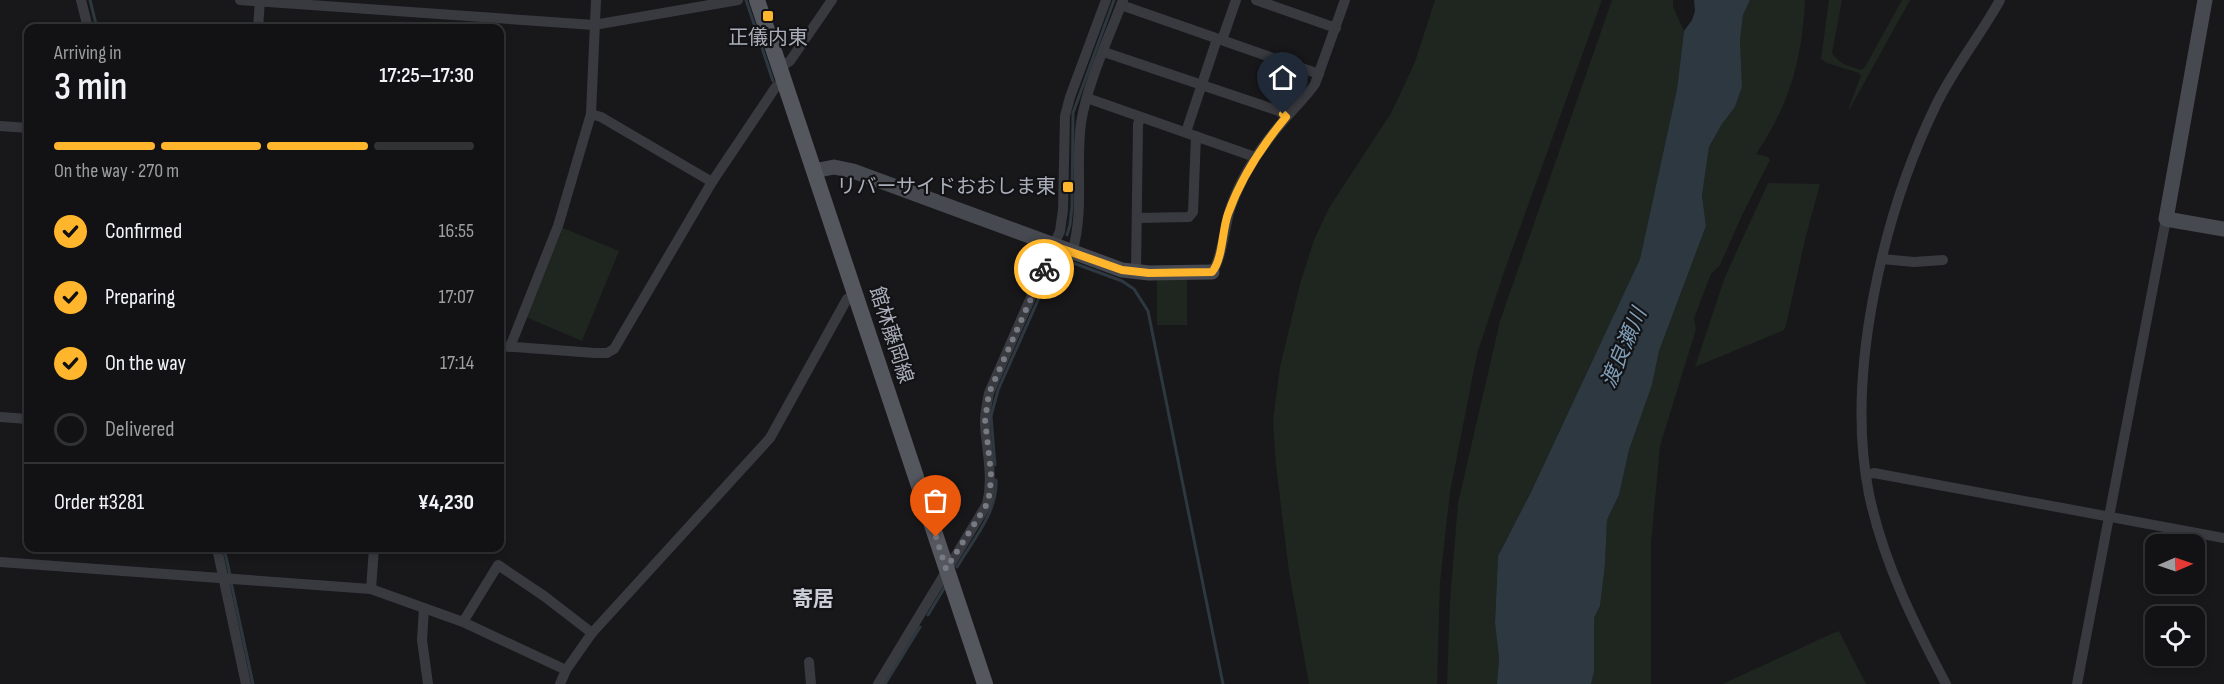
<!DOCTYPE html>
<html lang="en">
<head>
<meta charset="utf-8">
<style>
	:root { --surface:#121214; --page:#1b1b1d; --text:#f1f3f6; --muted:#9c9ea0; --line:#313234; --accent:#ffb52c }
	body { margin:0; font-family:"Sofia Sans Condensed","Noto Sans JP",sans-serif; background:var(--page); color:var(--text); height:100vh; display:flex; flex-direction:column; font-size:22px; white-space:nowrap }
	* { box-sizing:border-box; margin:0 }
	p { font-size:20px; color:var(--muted) }
	.icon { flex:none; width:33px; height:33px; fill:none; stroke:currentColor; stroke-width:2; stroke-linecap:round; stroke-linejoin:round }
	.map { position:relative; flex:1; overflow:hidden }
	.sheet { position:absolute; left:24px; top:24px; width:480px; height:528px; display:flex; flex-direction:column; background:var(--surface); border-radius:12px; box-shadow:0 3px 9px #0003,0 0 0 2px var(--line) }
	.sheet>* { flex:none }
	.needle { width:39px; rotate:88deg }
	.buttons { position:absolute; left:2145px; top:534px; display:grid; gap:12px }
	.buttons a { display:grid; place-items:center; width:60px; height:60px; border-radius:12px; background:var(--surface); box-shadow:0 3px 9px #0003,0 0 0 2px var(--line); font-size:30px }
	.pin { position:absolute; display:grid; place-items:center; width:51px; height:51px; color:#fff; margin:-62px -26px; border-radius:50% 50% 50% 0; rotate:-45deg; box-shadow:0 0 6px #0007 }
	.pin .icon { rotate:45deg }
	.courier { position:absolute; display:grid; place-items:center; width:60px; height:60px; margin:-30px; border:4px solid #ffb52c; border-radius:50%; background:#fff; color:#222; box-shadow:0 2px 8px #0007 }
	.head em { font-style:normal; font-weight:600 }
	.head div { display:flex; flex-direction:column-reverse }
	.head { display:flex; align-items:center; justify-content:space-between; height:102px; padding:0 30px }
	h1 { font-size:39px; font-weight:600; line-height:45px }
	.bar { display:grid; grid-template-columns:repeat(4,1fr); gap:9px 6px; align-content:center; height:72px; padding:0 30px }
	.bar i { height:8px; border-radius:4px; background:var(--line) }
	.bar .on { background:var(--accent) }
	.bar p { grid-column:span 4 }
	.line { display:flex; align-items:center; gap:15px; padding:0 30px; border-top:2px solid var(--line) }
	.line div { flex:1 }
	ol { padding:0 30px; list-style:none }
	li { display:flex; align-items:center; gap:18px; height:66px }
	li p { margin-inline-start:auto }
	li .icon { padding:6px; border-radius:50%; background:var(--accent); color:#111; stroke-width:4 }
	li:last-child { color:var(--muted) }
	li i { width:33px; height:33px; border:3px solid var(--line); border-radius:50% }
	.map>svg:first-child { display:block }
	.green { fill:#1e261f }
	.water { fill:#2d3840 }
	.lines { fill:none; stroke-linecap:round; stroke-linejoin:round }
	.stream { stroke:#2d3840; stroke-width:3 }
	.street { stroke:#393a40; stroke-width:10 }
	.secondary { stroke:#474950; stroke-width:15 }
	.primary { stroke:#55575f; stroke-width:16 }
	.done { stroke:#777a83; stroke-width:6; stroke-dasharray:0 10.8 }
	.route { stroke:#ffb52c; stroke-width:8 }
	.poi-dot { fill:#ffb52c; stroke:#131316; stroke-width:2 }
	.labels { text-anchor:middle; dominant-baseline:central; stroke-width:4.5; stroke-linejoin:round; paint-order:stroke }
	.poi-label { font-size:20px; fill:#aaafbb; stroke:#131316 }
	.street-label { font-size:20px; fill:#aaafbb; stroke:#131316 }
	.water-label { font-size:21px; font-style:italic; fill:#7f9eb8; stroke:#131316 }
	.neighbourhood-label { font-size:21px; font-weight:bold; fill:#cbced7; stroke:#131316 }
</style>
</head>
<body>
<div class="map">
<svg width="2224" height="684" viewBox="0 0 2224 684">
	<rect width="100%" height="100%" fill="#18181b"/>
	<g class="green">
		<polygon points="1435,0 1602,0 1504,272 1477,354 1450,492 1440,582 1437,684 1309,684 1289,572 1276,465 1273,421 1280,367 1300,284 1314,240 1329,208 1391,113 1403,88 1415,62"/>
		<polygon points="1612,0 1673,0 1673,7 1684,31 1677,89 1640,259 1531,492 1498,556 1495,623 1499,658 1497,684 1447,684 1450,601 1458,503 1500,321"/>
		<path d="M1750,0H1805C1802,60 1790,104 1756,154L1768,157L1770,160L1743,213L1720,265L1711,274L1694,318L1696,329L1660,446L1651,543V684H1591L1594,672V618L1600,606L1605,565L1607,520L1619,495L1629,450L1652,385L1659,351L1706,226L1702,195L1709,147L1722,124L1735,107L1742,87L1740,40L1743,15Z"/>
		<path d="M1829,0H1842L1832,53C1839,64 1849,66 1861,70L1865,67L1902,0H1910L1849,110V107L1861,76L1859,73L1827,63L1821,59Z"/>
		<polygon points="1768,183 1820,184 1805,240 1786,325 1784,330 1695,367 1725,277"/>
		<polygon points="563,228 619,251 582,341 526,317"/>
		<rect x="1157" y="280" width="30" height="45"/>
		<polygon points="1839,631 1866,684 1723,684 1831,634"/>
	</g>
	<polygon class="water" points="1694,0 1750,0 1743,15 1740,40 1742,87 1735,107 1722,124 1709,147 1702,195 1706,226 1659,351 1652,385 1629,450 1619,495 1607,520 1605,565 1600,606 1594,618 1594,672 1591,684 1497,684 1499,658 1495,623 1498,556 1531,492 1640,259 1677,89 1684,31 1692,20 1695,11"/>
	<g class="lines">
		<g class="stream">
			<polyline points="90,0 97,28"/>
			<polyline points="746,0 773,81"/>
			<polyline points="1067,235 1070,225 1072,206 1073,113 1114,0"/>
			<polyline points="1057,257 1122,281 1134,289 1148,311 1223,684"/>
			<polyline points="995,465 991,416 998,390 1058,255"/>
			<polyline points="224,548 230,575"/>
			<path d="M957,567C973,540 998,511 996,480"/>
			<polyline points="231,582 253,684"/>
			<polyline points="928,615 946,585"/>
			<polyline points="885,684 920,627"/>
		</g>
		<g class="street">
			<polyline points="81,0 88,28"/>
			<polyline points="240,0 594,25 738,0"/>
			<polyline points="1256,0 1336,28"/>
			<polyline points="1121,5 1319,74"/>
			<polyline points="258,28 260,0"/>
			<polyline points="1222,40 1236,0"/>
			<polyline points="1104,52 1279,111 1286,117"/>
			<polyline points="779,68 790,61 832,0"/>
			<polyline points="1087,98 1255,157"/>
			<polyline points="591,114 601,117 712,182"/>
			<polyline points="0,126 28,128"/>
			<polyline points="1186,132 1217,39"/>
			<polyline points="1138,218 1189,217 1193,212 1196,136"/>
			<path d="M1072,253C1085,208 1075,167 1081,123C1087,84 1109,37 1123,0"/>
			<polyline points="1882,259 1914,262 1943,260"/>
			<polyline points="1136,272 1138,124 1141,117"/>
			<path d="M1212,272C1222,260 1225,223 1231,206C1243,173 1262,145 1285,119C1295,107 1306,97 1315,84L1345,0"/>
			<polyline points="500,346 595,353 607,353 614,349 712,182 775,88 784,81"/>
			<polyline points="510,347 558,226 591,114 596,0"/>
			<polyline points="0,417 28,419"/>
			<polyline points="1866,475 1874,473 2224,538"/>
			<polyline points="217,548 246,684"/>
			<polyline points="0,562 371,589 463,622 566,670"/>
			<polyline points="371,589 374,548"/>
			<polyline points="424,608 422,640 428,684"/>
			<polyline points="463,622 498,565 544,596 592,633"/>
			<polyline points="809,662 811,684"/>
			<polyline points="560,684 566,670 592,633 770,438 847,299 855,294"/>
			<path d="M878,684L987,504C994,476 986,450 985,422C985,412 987,403 989,393L1060,231L1063,210L1065,116L1070,97L1106,0"/>
			<path d="M1946,684C1914,624 1883,561 1869,494C1845,375 1883,214 1936,105C1954,68 1980,36 2000,0"/>
			<polyline points="2077,684 2166,219"/>
		</g>
		<g class="secondary">
			<polyline points="2205,0 2166,219 2224,229"/>
			<polyline points="814,171 834,167 853,171 1122,270 1149,273 1212,272"/>
		</g>
		<polyline class="primary" points="757,0 985,684"/>
	</g>
	<g class="lines">
		<polyline class="done" points="936,537 946,569 987,504 990,492 991,473 985,420 989,393 1044,269"/>
		<path class="route" d="M1044,269L1054,246L1122,270L1149,273L1212,272C1223,259 1222,230 1228,214C1241,177 1261,147 1286,117L1283,114"/>
	</g>
	<g class="poi-dot">
		<rect x="762" y="10" width="12" height="12" rx="3"/>
		<rect x="1062" y="181" width="12" height="12" rx="3"/>
	</g>
	<g class="labels">
		<g class="poi-label">
			<text x="768" y="38">正儀内東</text>
			<text x="1056" y="187" text-anchor="end">リバーサイドおおしま東</text>
		</g>
		<g class="street-label">
			<text transform="translate(891 335) rotate(72)">館林藤岡線</text>
		</g>
		<g class="water-label">
			<text transform="translate(1624 348) rotate(-67)">渡良瀬川</text>
		</g>
		<g class="neighbourhood-label">
			<text x="813" y="599">寄居</text>
		</g>
	</g>
</svg>
<div class="buttons">
<a><svg class="needle" viewBox="-14 -14 28 28"><path d="M0-13l5 13h-10z" fill="#e53935"/><path d="M0 13l5-13h-10z" fill="#9c9ea0"/></svg></a>
<a><svg class="icon" aria-label="locate" viewBox="0 0 24 24"><circle cx="12" cy="12" r="6"/><path d="M12 2v4M12 18v4M2 12h4M18 12h4"/></svg></a>
</div>
<div class="pin" style="left:936px;top:537px;background:#ea580c"><svg class="icon" aria-label="bag" viewBox="0 0 24 24"><path d="M5 8h14l-1 12H6zM9 8a3 3 0 0 1 6 0"/></svg></div>
<div class="pin" style="left:1283px;top:114px;background:#1f2937"><svg class="icon" aria-label="home" viewBox="0 0 24 24"><path d="M3 11l9-7 9 7M6 9v11h12V9"/></svg></div>
<div class="courier" style="left:1044px;top:269px"><svg class="icon" aria-label="bike" viewBox="0 0 24 24"><circle cx="6" cy="16" r="4"/><circle cx="18" cy="16" r="4"/><path d="M6 16l4-8h5l3 8M10 8l3 8H6M13 5h3"/></svg></div>
<section class="sheet">
<div class="head"><div><h1>3 min</h1><p>Arriving in</p></div><em>17:25–17:30</em></div>
<div class="bar"><i class="on"></i><i class="on"></i><i class="on"></i><i></i><p>On the way · 270 m</p></div>
<ol>
<li><svg class="icon" aria-label="check" viewBox="0 0 24 24"><path d="M5 12l5 5 9-10"/></svg>Confirmed<p>16:55</p></li>
<li><svg class="icon" aria-label="check" viewBox="0 0 24 24"><path d="M5 12l5 5 9-10"/></svg>Preparing<p>17:07</p></li>
<li><svg class="icon" aria-label="check" viewBox="0 0 24 24"><path d="M5 12l5 5 9-10"/></svg>On the way<p>17:14</p></li>
<li><i></i>Delivered</li>
</ol>
<div class="line" style="height:78px"><div>Order #3281</div><b>¥4,230</b></div>
</section>
</div>
</body>
</html>
